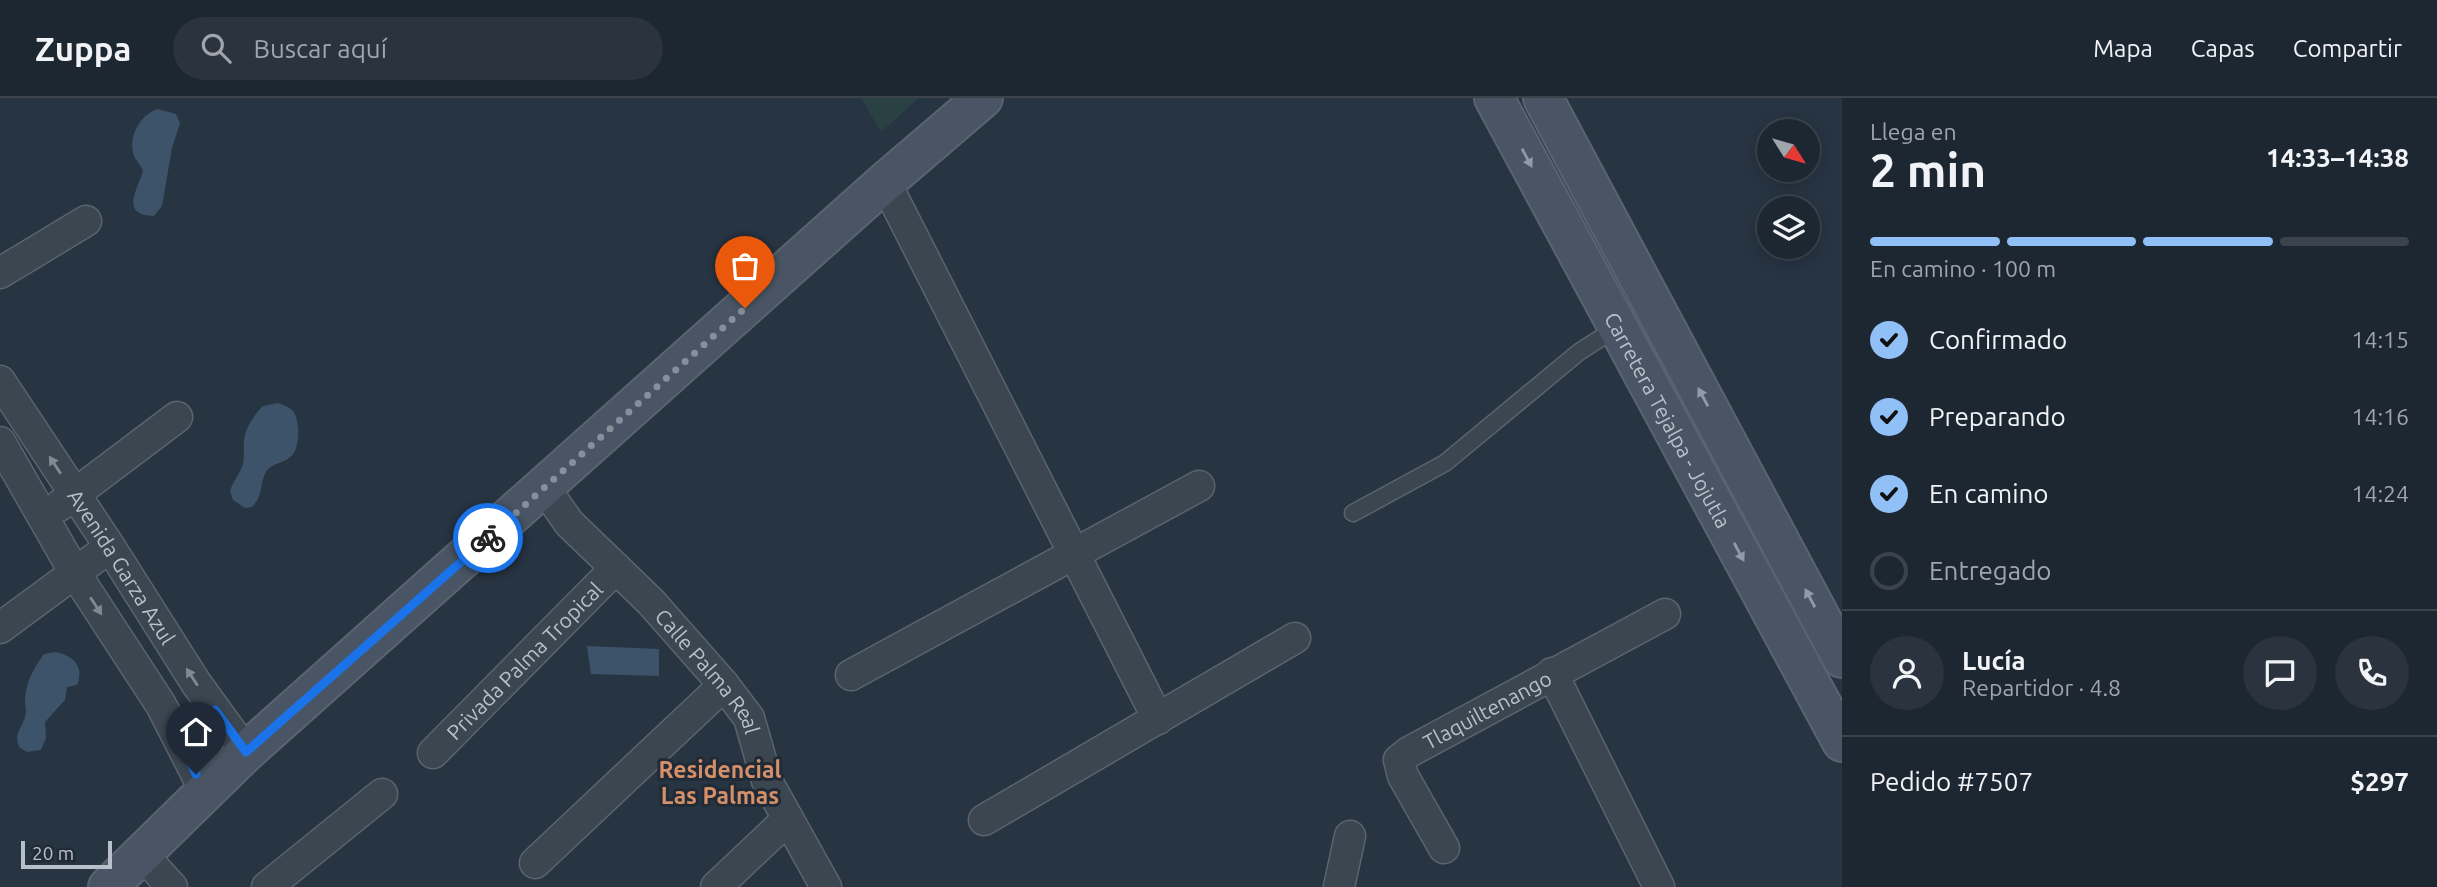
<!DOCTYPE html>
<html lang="es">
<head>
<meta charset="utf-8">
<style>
	:root { --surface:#1d2732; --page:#2a333e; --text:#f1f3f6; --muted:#a0a5ac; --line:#3b444d; --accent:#91c0f7 }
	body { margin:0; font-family:Ubuntu,sans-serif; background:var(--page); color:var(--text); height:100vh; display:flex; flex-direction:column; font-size:26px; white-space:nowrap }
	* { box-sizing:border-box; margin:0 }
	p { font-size:23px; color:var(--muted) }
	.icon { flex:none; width:38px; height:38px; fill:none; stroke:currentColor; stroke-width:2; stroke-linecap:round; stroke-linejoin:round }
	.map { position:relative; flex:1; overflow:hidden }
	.side { display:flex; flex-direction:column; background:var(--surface); width:595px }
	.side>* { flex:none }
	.needle { width:46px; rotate:127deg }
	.buttons { position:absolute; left:1757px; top:21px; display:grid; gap:14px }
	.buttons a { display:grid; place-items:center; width:63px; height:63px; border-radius:50%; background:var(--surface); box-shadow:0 4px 18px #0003,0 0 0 2px var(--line); font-size:35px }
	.scale { position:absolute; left:21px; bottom:18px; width:91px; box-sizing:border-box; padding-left:7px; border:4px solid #b8c1cb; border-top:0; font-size:19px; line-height:24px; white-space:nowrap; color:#b8c1cb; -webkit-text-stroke:5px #202b37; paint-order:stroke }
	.pin { position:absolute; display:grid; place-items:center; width:60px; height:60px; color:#fff; margin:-72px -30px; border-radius:50% 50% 50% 0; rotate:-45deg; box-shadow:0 0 7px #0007 }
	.pin .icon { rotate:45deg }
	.courier { position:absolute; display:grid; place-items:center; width:70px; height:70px; margin:-35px; border:5px solid #1a73e8; border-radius:50%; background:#fff; color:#222; box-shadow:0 2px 9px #0007 }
	.overview em { font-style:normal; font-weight:700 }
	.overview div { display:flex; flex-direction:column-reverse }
	.overview { display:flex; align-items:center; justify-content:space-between; height:119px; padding:0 28px }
	h1 { font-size:46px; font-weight:700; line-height:52px }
	.bar { display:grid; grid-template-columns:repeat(4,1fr); gap:10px 7px; align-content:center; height:84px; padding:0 28px }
	.bar i { height:9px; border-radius:5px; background:var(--line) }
	.bar .active { background:var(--accent) }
	.bar p { grid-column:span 4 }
	.line { display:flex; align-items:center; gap:18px; padding:0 28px; border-top:2px solid var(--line) }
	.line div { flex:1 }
	.round { display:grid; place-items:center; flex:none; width:74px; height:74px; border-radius:37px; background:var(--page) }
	ol { padding:0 28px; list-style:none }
	li { display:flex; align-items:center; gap:21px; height:77px }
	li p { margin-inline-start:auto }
	li .icon { padding:7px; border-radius:50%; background:var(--accent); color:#111; stroke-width:4 }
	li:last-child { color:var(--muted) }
	li i { width:38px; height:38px; border:4px solid var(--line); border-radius:50% }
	header { display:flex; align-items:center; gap:42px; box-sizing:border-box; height:98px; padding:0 35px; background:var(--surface); border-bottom:2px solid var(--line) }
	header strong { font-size:33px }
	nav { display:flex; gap:38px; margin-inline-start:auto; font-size:24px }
	.search { width:490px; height:63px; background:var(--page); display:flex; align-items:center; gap:18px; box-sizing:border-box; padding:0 24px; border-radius:38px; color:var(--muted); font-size:26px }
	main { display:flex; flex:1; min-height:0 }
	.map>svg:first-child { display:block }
	.green { fill:#294143 }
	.water { fill:#3d536a }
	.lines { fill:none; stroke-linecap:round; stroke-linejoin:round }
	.lane-casing { stroke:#59646f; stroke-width:19 }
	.street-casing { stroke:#59646f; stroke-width:33 }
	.secondary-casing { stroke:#59646f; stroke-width:42 }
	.lane { stroke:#3b4651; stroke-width:16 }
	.street { stroke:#3b4651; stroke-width:30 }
	.secondary { stroke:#495564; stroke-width:38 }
	.oneway { fill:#919ba7 }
	.oneway2 { fill:#808a94 }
	.done { stroke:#85909b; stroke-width:7; stroke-dasharray:0 12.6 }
	.route { stroke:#1a73e8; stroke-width:9 }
	.labels { text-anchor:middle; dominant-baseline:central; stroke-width:6; stroke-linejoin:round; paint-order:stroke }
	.street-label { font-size:21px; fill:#b8c1cb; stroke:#202b37 }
	.neighbourhood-label { font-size:23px; font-weight:bold; fill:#d59069; stroke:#202b37 }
</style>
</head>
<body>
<header>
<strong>Zuppa</strong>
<div class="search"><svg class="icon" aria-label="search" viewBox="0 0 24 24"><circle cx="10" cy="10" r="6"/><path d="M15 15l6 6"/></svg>Buscar aquí</div>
<nav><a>Mapa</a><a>Capas</a><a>Compartir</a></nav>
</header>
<main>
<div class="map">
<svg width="1842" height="789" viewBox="0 0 1842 789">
	<rect width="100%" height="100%" fill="#273442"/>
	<polygon class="green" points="861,0 919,0 881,34"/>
	<g class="water">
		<path d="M158,11L176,16L180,25L172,50L162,108L154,118C119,117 138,91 143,73C141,67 136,63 134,58C128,39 139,17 158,11Z"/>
		<path d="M278,305C284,307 289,309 293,313C300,322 300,347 293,356C286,366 272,364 266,374C259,386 264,397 252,409L245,410L233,402L230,393C233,383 240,376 243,366C245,358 243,351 244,343C245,330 254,317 263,308Z"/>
		<polygon points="587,548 659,551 659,578 591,576"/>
		<path d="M55,554C73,557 85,569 77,587L67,589L65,602L45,624L46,640L41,652L27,654L20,650C13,636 21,632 25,619C27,614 25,608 25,603C25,585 34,570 44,556Z"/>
	</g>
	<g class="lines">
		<g class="lane-casing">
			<polyline id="lane" points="1353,415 1445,365 1579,254 1618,229"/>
		</g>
		<g class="street-casing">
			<g id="street">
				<polyline points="885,84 1158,621"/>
				<polyline points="0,175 86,123"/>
				<path id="s1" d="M0,283L110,449L196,585L246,654"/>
				<polyline points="0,344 75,475 161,607 205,693"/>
				<path id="s2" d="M544,389L569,425L651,504L724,587L749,620L767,683L826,789"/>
				<polyline points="59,408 177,319"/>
				<polyline points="0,530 110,449"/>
				<polyline points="1552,575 1659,789"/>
				<polyline points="851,577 1199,388"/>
				<path id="s3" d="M433,655L616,470"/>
				<polyline points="984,722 1295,540"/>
				<path id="s4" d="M1444,750L1403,678L1399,662L1409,654L1665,516"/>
				<polyline points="142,756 172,789"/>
				<polyline points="535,765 724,587"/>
				<polyline points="267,789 382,696"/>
				<polyline points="716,789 788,721"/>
				<polyline points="1339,789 1350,738"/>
			</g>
		</g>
		<g class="secondary-casing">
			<g id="secondary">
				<path id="s5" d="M1494,0L1842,644"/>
				<polyline points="1543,0 1842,560"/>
				<polyline points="108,789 246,654 885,84 983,0"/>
			</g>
		</g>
		<use href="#lane" class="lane"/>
		<use href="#street" class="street"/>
		<use href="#secondary" class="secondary"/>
	</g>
	<defs><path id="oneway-solid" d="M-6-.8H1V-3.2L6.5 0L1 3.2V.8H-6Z" transform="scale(1.75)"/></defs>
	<g class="oneway">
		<use href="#oneway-solid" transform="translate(1527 60) rotate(62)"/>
		<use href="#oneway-solid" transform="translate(1703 299) rotate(-118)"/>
		<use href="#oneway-solid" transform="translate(1739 454) rotate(62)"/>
		<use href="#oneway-solid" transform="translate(1810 500) rotate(-118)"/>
	</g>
	<g class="oneway2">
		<use href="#oneway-solid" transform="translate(55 367) rotate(-123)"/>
		<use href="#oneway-solid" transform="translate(96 508) rotate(57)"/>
		<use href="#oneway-solid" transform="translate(192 579) rotate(-123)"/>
	</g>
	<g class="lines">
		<polyline class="done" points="488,440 745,210"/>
		<polyline class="route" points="196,676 178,641 215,612 246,654 488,440"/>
	</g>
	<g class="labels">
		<g class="street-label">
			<text stroke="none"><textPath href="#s5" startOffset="366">Carretera Tejalpa - Jojutla</textPath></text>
			<text stroke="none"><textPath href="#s1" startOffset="222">Avenida Garza Azul</textPath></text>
			<text stroke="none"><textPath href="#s3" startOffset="130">Privada Palma Tropical</textPath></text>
			<text stroke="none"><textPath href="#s2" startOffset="248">Calle Palma Real</textPath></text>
			<text stroke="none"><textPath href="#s4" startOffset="201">Tlaquiltenango</textPath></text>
		</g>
		<g class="neighbourhood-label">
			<text x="720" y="671">Residencial<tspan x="720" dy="26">Las Palmas</tspan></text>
		</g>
	</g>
</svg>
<div class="buttons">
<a><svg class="needle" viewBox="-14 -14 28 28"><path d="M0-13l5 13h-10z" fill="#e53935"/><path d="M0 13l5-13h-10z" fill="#a0a5ac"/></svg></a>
<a><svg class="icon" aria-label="layers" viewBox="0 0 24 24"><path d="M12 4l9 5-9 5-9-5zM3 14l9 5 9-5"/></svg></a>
</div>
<div class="scale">20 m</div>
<div class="pin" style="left:745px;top:210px;background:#ea580c"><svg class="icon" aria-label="bag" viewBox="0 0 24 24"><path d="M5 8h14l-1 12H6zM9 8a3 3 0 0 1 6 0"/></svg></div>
<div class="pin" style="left:196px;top:676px;background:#1f2937"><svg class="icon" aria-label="home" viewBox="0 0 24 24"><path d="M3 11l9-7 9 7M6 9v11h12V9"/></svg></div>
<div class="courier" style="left:488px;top:440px"><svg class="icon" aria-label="bike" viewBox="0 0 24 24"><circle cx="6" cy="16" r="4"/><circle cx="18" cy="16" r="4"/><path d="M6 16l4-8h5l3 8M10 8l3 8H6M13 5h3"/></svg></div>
</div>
<section class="side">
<div class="overview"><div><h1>2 min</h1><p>Llega en</p></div><em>14:33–14:38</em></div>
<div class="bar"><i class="active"></i><i class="active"></i><i class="active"></i><i></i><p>En camino · 100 m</p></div>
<ol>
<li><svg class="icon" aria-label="check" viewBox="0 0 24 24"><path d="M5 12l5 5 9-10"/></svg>Confirmado<p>14:15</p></li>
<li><svg class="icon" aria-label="check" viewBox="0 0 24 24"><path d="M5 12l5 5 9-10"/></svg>Preparando<p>14:16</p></li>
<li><svg class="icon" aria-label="check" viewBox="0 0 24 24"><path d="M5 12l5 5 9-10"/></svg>En camino<p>14:24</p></li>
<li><i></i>Entregado</li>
</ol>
<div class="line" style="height:126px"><a class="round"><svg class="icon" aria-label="person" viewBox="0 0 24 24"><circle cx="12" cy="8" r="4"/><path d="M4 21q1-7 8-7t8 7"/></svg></a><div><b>Lucía</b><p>Repartidor · 4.8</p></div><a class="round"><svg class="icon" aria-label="chat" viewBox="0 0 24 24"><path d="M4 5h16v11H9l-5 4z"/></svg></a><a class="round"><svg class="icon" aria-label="phone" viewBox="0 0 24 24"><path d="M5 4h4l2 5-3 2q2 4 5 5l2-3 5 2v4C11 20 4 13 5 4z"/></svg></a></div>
<div class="line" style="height:91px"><div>Pedido #7507</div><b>$297</b></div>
</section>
</main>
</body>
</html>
